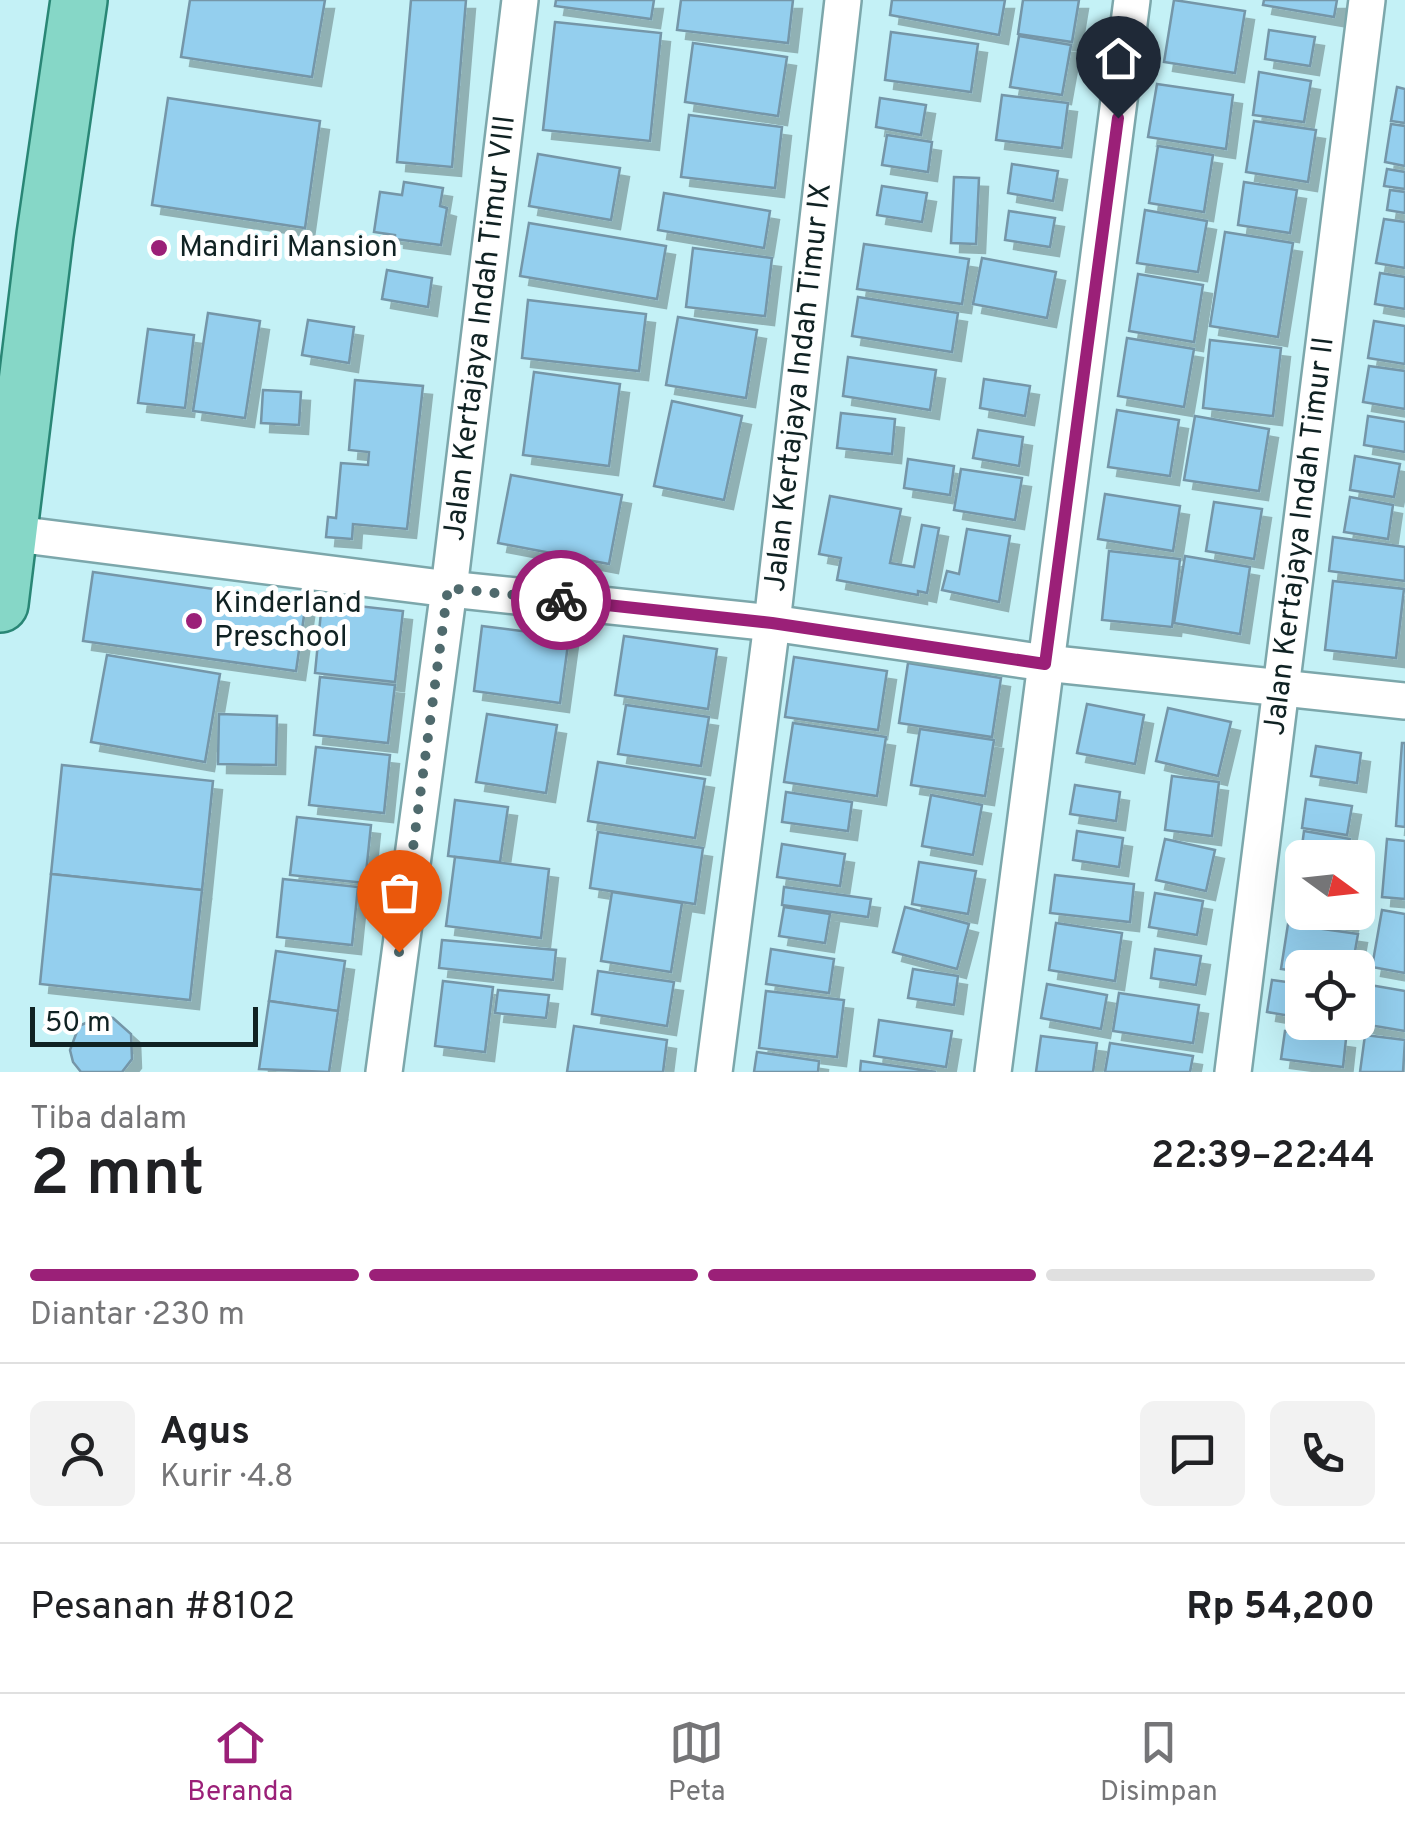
<!DOCTYPE html>
<html lang="id">
<head>
<meta charset="utf-8">
<style>
	:root { --surface:#fff; --page:#f2f2f2; --text:#202124; --muted:#757577; --line:#e0e0e0; --accent:#9b2078 }
	body { margin:0; font-family:Overpass,sans-serif; background:var(--page); color:var(--text); height:100vh; display:flex; flex-direction:column; font-size:38px; white-space:nowrap }
	* { box-sizing:border-box; margin:0 }
	p { font-size:32px; color:var(--muted) }
	.icon { flex:none; width:55px; height:55px; fill:none; stroke:currentColor; stroke-width:2; stroke-linecap:round; stroke-linejoin:round }
	.map { position:relative; height:1072px; overflow:hidden }
	.sheet { display:flex; flex-direction:column; background:var(--surface); flex:1 }
	.sheet>* { flex:none }
	.needle { width:65px; rotate:105deg }
	.fabs { position:absolute; left:1285px; top:840px; display:grid; gap:20px }
	.fabs a { display:grid; place-items:center; width:90px; height:90px; border-radius:15px; background:var(--surface); box-shadow:0 10px 40px #0002; font-size:50px }
	.scale { position:absolute; left:30px; bottom:25px; width:228px; box-sizing:border-box; padding-left:10px; border:5px solid #102223; border-top:0; font-size:28px; line-height:35px; white-space:nowrap; color:#102223; -webkit-text-stroke:8px #fff; paint-order:stroke }
	.pin { position:absolute; display:grid; place-items:center; width:85px; height:85px; color:#fff; margin:-102px -42px; border-radius:50% 50% 50% 0; rotate:-45deg; box-shadow:0 0 10px #0007 }
	.pin .icon { rotate:45deg }
	.courier { position:absolute; display:grid; place-items:center; width:100px; height:100px; margin:-50px; border:8px solid #9b2078; border-radius:50%; background:#fff; color:#222; box-shadow:0 2px 12px #0007 }
	.summary em { font-style:normal; font-weight:600 }
	.summary div { display:flex; flex-direction:column-reverse }
	.summary { display:flex; align-items:center; justify-content:space-between; height:170px; padding:0 30px }
	h1 { font-size:65px; font-weight:600; line-height:75px }
	.bar { display:grid; grid-template-columns:repeat(4,1fr); gap:15px 10px; align-content:center; height:120px; padding:0 30px }
	.bar i { height:12px; border-radius:8px; background:var(--line) }
	.bar .selected { background:var(--accent) }
	.bar p { grid-column:span 4 }
	.line { display:flex; align-items:center; gap:25px; padding:0 30px; border-top:2px solid var(--line) }
	.line div { flex:1 }
	.round { display:grid; place-items:center; flex:none; width:105px; height:105px; border-radius:15px; background:var(--page) }
	.tabs { display:flex; justify-content:space-around; align-items:center; height:140px; border-top:2px solid var(--line); background:var(--surface); font-size:28px; color:var(--muted) }
	.tabs a { display:grid; justify-items:center; gap:5px }
	.tabs .selected { color:var(--accent) }
	.map>svg:first-child { display:block }
	.building { fill:#94cfee; stroke:#7496a8; stroke-width:2.5; filter:url(#shadow) }
	.lines { fill:none; stroke-linecap:round; stroke-linejoin:round }
	.street-casing { stroke:#7ca7ab; stroke-width:40 }
	.primary-casing { stroke:#298675; stroke-width:60 }
	.street { stroke:#fff; stroke-width:35 }
	.primary { stroke:#86d7c7; stroke-width:55 }
	.done { stroke:#4f6a6d; stroke-width:10; stroke-dasharray:0 18 }
	.route { stroke:#9b2078; stroke-width:12 }
	.poi-dot { fill:#9b2078; stroke:#fff; stroke-width:4 }
	.labels { text-anchor:middle; dominant-baseline:central; stroke-width:10; stroke-linejoin:round; paint-order:stroke }
	.poi-label { font-size:30px; fill:#102223; stroke:#fff; text-anchor:start }
	.street-label { font-size:30px; fill:#102223; stroke:#fff }
</style>
</head>
<body>
<div class="map">
<svg width="1405" height="1072" viewBox="0 0 1405 1072">
	<defs>
		<filter id="shadow"><feDropShadow dx="9" dy="9" stdDeviation="0" flood-color="#0004"/></filter>
	</defs>
	<rect width="100%" height="100%" fill="#c4f1f6"/>
	<g class="building">
		<polygon points="190,0 325,0 312,77 181,57"/>
		<polygon points="411,0 466,0 452,167 397,162"/>
		<polygon points="556,0 654,0 651,19 555,6"/>
		<polygon points="681,0 793,0 788,43 677,30"/>
		<polygon points="892,0 1005,0 999,35 890,15"/>
		<polygon points="1023,0 1079,0 1072,42 1018,34"/>
		<polygon points="1174,0 1245,11 1235,73 1164,62"/>
		<polygon points="1264,0 1337,0 1334,17 1263,5"/>
		<polygon points="555,22 661,33 650,141 543,130"/>
		<polygon points="1269,30 1315,37 1310,66 1265,59"/>
		<polygon points="891,32 978,44 971,92 885,80"/>
		<polygon points="1019,36 1071,45 1062,95 1010,87"/>
		<polygon points="693,43 787,57 778,116 685,102"/>
		<polygon points="1259,72 1311,81 1304,122 1253,115"/>
		<polygon points="1157,84 1233,95 1226,149 1148,137"/>
		<polygon points="1397,87 1405,89 1405,123 1391,121"/>
		<polygon points="1002,95 1068,103 1062,148 996,140"/>
		<polygon points="168,98 320,121 305,228 152,205"/>
		<polygon points="880,98 926,105 921,135 876,127"/>
		<polygon points="689,115 782,127 775,188 681,177"/>
		<polygon points="1254,121 1316,130 1308,182 1246,172"/>
		<polygon points="1391,124 1405,126 1405,166 1385,162"/>
		<polygon points="887,135 932,142 928,172 882,165"/>
		<polygon points="1158,146 1213,155 1204,212 1149,203"/>
		<polygon points="538,154 620,168 611,220 529,206"/>
		<polygon points="1012,164 1058,171 1053,201 1008,193"/>
		<polygon points="1387,169 1405,172 1405,189 1384,186"/>
		<polygon points="954,177 979,178 976,244 951,243"/>
		<polygon points="404,182 443,188 440,206 447,208 441,245 395,239 395,235 374,232 380,192 402,195"/>
		<polygon points="1244,182 1297,190 1290,233 1238,225"/>
		<polygon points="882,186 927,193 922,222 877,215"/>
		<polygon points="1390,190 1405,192 1405,213 1387,210"/>
		<polygon points="664,193 770,211 764,248 658,230"/>
		<polygon points="1145,210 1207,221 1198,272 1137,263"/>
		<polygon points="1009,211 1055,218 1050,247 1005,240"/>
		<polygon points="1384,219 1405,222 1405,268 1376,263"/>
		<polygon points="529,223 666,246 657,299 520,276"/>
		<polygon points="1225,232 1293,243 1278,337 1210,326"/>
		<polygon points="864,244 969,259 962,304 857,289"/>
		<polygon points="693,248 772,258 765,316 686,307"/>
		<polygon points="982,258 1056,272 1047,318 973,304"/>
		<polygon points="387,270 432,278 428,307 382,299"/>
		<polygon points="1380,273 1405,277 1405,309 1375,304"/>
		<polygon points="1138,274 1203,285 1194,342 1129,331"/>
		<polygon points="858,297 958,313 952,352 852,336"/>
		<polygon points="528,300 646,314 639,371 522,358"/>
		<polygon points="208,313 260,321 245,418 193,411"/>
		<polygon points="678,317 757,330 746,398 666,385"/>
		<polygon points="308,320 354,327 349,363 302,355"/>
		<polygon points="1374,321 1405,326 1405,364 1368,358"/>
		<polygon points="148,329 194,335 185,408 138,403"/>
		<polygon points="1127,338 1194,349 1184,407 1118,396"/>
		<polygon points="1210,340 1281,348 1273,416 1203,408"/>
		<polygon points="848,357 936,370 930,410 843,396"/>
		<polygon points="1369,366 1405,371 1405,409 1363,402"/>
		<polygon points="534,372 620,384 609,466 523,455"/>
		<polygon points="984,379 1030,386 1025,416 980,408"/>
		<polygon points="355,380 423,386 407,529 353,524 352,539 326,537 328,517 336,518 341,463 368,465 369,452 349,450"/>
		<polygon points="263,390 301,392 299,425 261,423"/>
		<polygon points="672,401 742,416 724,500 654,486"/>
		<polygon points="1117,410 1179,420 1170,476 1108,467"/>
		<polygon points="841,413 895,419 892,454 837,448"/>
		<polygon points="1195,416 1269,429 1259,491 1184,480"/>
		<polygon points="1368,416 1405,422 1405,452 1364,445"/>
		<polygon points="978,430 1023,437 1019,466 973,458"/>
		<polygon points="1355,456 1400,464 1394,497 1350,490"/>
		<polygon points="908,459 954,466 950,495 904,488"/>
		<polygon points="961,469 1022,478 1015,520 954,510"/>
		<polygon points="511,475 622,495 609,564 498,543"/>
		<polygon points="1105,494 1180,506 1173,551 1098,539"/>
		<polygon points="830,496 901,509 890,563 914,567 922,525 939,528 927,593 918,591 918,595 837,580 841,558 819,554"/>
		<polygon points="1350,497 1393,505 1388,539 1344,532"/>
		<polygon points="1214,502 1262,509 1254,559 1206,551"/>
		<polygon points="967,529 1010,536 999,602 942,590 947,571 959,574"/>
		<polygon points="1333,537 1405,547 1405,581 1329,571"/>
		<polygon points="1109,551 1180,559 1172,627 1102,620"/>
		<polygon points="1185,556 1250,567 1240,634 1174,623"/>
		<polygon points="93,572 306,602 296,671 83,641"/>
		<polygon points="1333,581 1404,589 1396,658 1325,650"/>
		<polygon points="322,602 403,611 395,682 315,673"/>
		<polygon points="482,626 569,637 560,703 474,691"/>
		<polygon points="624,636 717,649 708,709 615,695"/>
		<polygon points="107,655 220,674 205,762 91,742"/>
		<polygon points="794,657 887,671 878,730 785,717"/>
		<polygon points="908,663 1001,678 992,737 899,723"/>
		<polygon points="320,677 395,685 388,743 314,735"/>
		<polygon points="1087,704 1144,715 1135,764 1077,753"/>
		<polygon points="626,705 709,717 701,766 618,754"/>
		<polygon points="1168,708 1231,722 1218,776 1156,761"/>
		<polygon points="219,714 277,716 276,765 218,764"/>
		<polygon points="487,714 557,725 546,793 476,782"/>
		<polygon points="793,723 886,737 877,796 784,782"/>
		<polygon points="920,729 994,740 985,796 911,785"/>
		<polygon points="1402,743 1405,743 1405,827 1396,826"/>
		<polygon points="1316,746 1361,753 1357,783 1311,776"/>
		<polygon points="316,747 390,755 384,813 309,805"/>
		<polygon points="598,762 705,779 695,838 588,821"/>
		<polygon points="62,765 213,781 202,890 51,874"/>
		<polygon points="1172,776 1219,782 1212,836 1165,830"/>
		<polygon points="1075,785 1120,792 1116,821 1070,814"/>
		<polygon points="786,792 852,802 848,831 782,822"/>
		<polygon points="931,795 982,805 973,855 922,846"/>
		<polygon points="1306,799 1352,806 1347,835 1302,828"/>
		<polygon points="455,800 508,807 500,862 448,856"/>
		<polygon points="297,817 371,825 365,883 290,875"/>
		<polygon points="1077,831 1123,838 1119,867 1073,860"/>
		<polygon points="1304,831 1350,839 1347,858 1302,858 1300,861"/>
		<polygon points="598,832 703,848 695,904 590,888"/>
		<polygon points="1165,839 1215,850 1206,891 1156,880"/>
		<polygon points="1387,839 1405,841 1405,899 1382,897"/>
		<polygon points="782,844 845,854 840,886 777,877"/>
		<polygon points="455,857 549,869 541,938 446,926"/>
		<polygon points="919,862 976,871 968,914 912,904"/>
		<polygon points="51,874 202,890 190,1000 40,984"/>
		<polygon points="1055,875 1134,884 1130,922 1050,913"/>
		<polygon points="283,879 358,887 352,945 277,937"/>
		<polygon points="784,887 871,899 868,917 782,905"/>
		<polygon points="612,892 682,903 671,972 601,961"/>
		<polygon points="1155,893 1203,901 1197,935 1149,927"/>
		<polygon points="1298,896 1302,896 1302,912 1351,912 1348,927 1294,916"/>
		<polygon points="784,907 830,914 825,943 779,936"/>
		<polygon points="905,907 969,924 957,969 893,952"/>
		<polygon points="1382,910 1405,914 1405,973 1372,967"/>
		<polygon points="1056,923 1122,933 1115,981 1049,970"/>
		<polygon points="1288,924 1358,934 1352,968 1302,968 1302,972 1281,969"/>
		<polygon points="442,940 556,950 553,980 439,968"/>
		<polygon points="771,949 834,959 829,993 766,984"/>
		<polygon points="1155,949 1201,956 1196,985 1151,978"/>
		<polygon points="276,951 345,961 338,1011 269,1001"/>
		<polygon points="913,969 958,976 954,1005 908,998"/>
		<polygon points="598,971 674,982 667,1026 592,1014"/>
		<polygon points="1272,980 1302,984 1302,1018 1267,1012"/>
		<polygon points="443,981 493,987 485,1052 435,1046"/>
		<polygon points="1047,984 1107,995 1101,1029 1041,1018"/>
		<polygon points="1370,985 1405,991 1405,1031 1363,1024"/>
		<polygon points="498,990 549,995 546,1018 495,1013"/>
		<polygon points="766,991 844,1000 837,1057 759,1048"/>
		<polygon points="1119,993 1199,1005 1193,1043 1113,1031"/>
		<polygon points="269,1001 338,1011 329,1072 259,1069"/>
		<polygon points="101,1016 113,1018 131,1034 132,1059 122,1072 81,1072 73,1062 70,1050 79,1026"/>
		<polygon points="879,1020 952,1031 946,1067 874,1056"/>
		<polygon points="574,1026 667,1040 663,1072 567,1072"/>
		<polygon points="1285,1031 1346,1039 1343,1067 1281,1059"/>
		<polygon points="1365,1035 1405,1040 1403,1072 1360,1072"/>
		<polygon points="1041,1036 1097,1043 1093,1072 1036,1072"/>
		<polygon points="1110,1043 1193,1056 1190,1072 1105,1072"/>
		<polygon points="757,1052 819,1061 818,1072 754,1072"/>
		<polygon points="861,1061 936,1072 860,1072"/>
	</g>
	<g class="lines">
		<g class="street-casing">
			<g id="street">
				<polyline points="8,533 449,589 772,623 1045,663 1405,701"/>
				<path id="s1" d="M384,1072L449,589L520,0"/>
				<path id="s2" d="M714,1072L772,623L843,0"/>
				<polyline points="993,1072 1132,0"/>
				<path id="s3" d="M1233,1072L1367,0"/>
			</g>
		</g>
		<g class="primary-casing">
			<polyline id="primary" points="0,604 45,235 79,0"/>
		</g>
		<use href="#street" class="street"/>
		<use href="#primary" class="primary"/>
	</g>
	<g class="lines">
		<polyline class="done" points="399,952 448,588 561,600"/>
		<polyline class="route" points="561,600 772,623 1045,664 1118,118"/>
	</g>
	<g class="poi-dot">
		<circle cx="159" cy="248" r="10"/>
		<circle cx="194" cy="621" r="10"/>
	</g>
	<g class="labels">
		<g class="poi-label">
			<text x="179" y="248">Mandiri Mansion</text>
			<text x="214" y="604">Kinderland<tspan x="214" dy="34">Preschool</tspan></text>
		</g>
		<g class="street-label">
			<text stroke="none"><textPath href="#s1" startOffset="750">Jalan Kertajaya Indah Timur VIII</textPath></text>
			<text stroke="none"><textPath href="#s2" startOffset="690">Jalan Kertajaya Indah Timur IX</textPath></text>
			<text stroke="none"><textPath href="#s3" startOffset="540">Jalan Kertajaya Indah Timur II</textPath></text>
		</g>
	</g>
</svg>
<div class="fabs">
<a><svg class="needle" viewBox="-14 -14 28 28"><path d="M0-13l5 13h-10z" fill="#e53935"/><path d="M0 13l5-13h-10z" fill="#757577"/></svg></a>
<a><svg class="icon" aria-label="locate" viewBox="0 0 24 24"><circle cx="12" cy="12" r="6"/><path d="M12 2v4M12 18v4M2 12h4M18 12h4"/></svg></a>
</div>
<div class="scale">50 m</div>
<div class="pin" style="left:399px;top:952px;background:#ea580c"><svg class="icon" aria-label="bag" viewBox="0 0 24 24"><path d="M5 8h14l-1 12H6zM9 8a3 3 0 0 1 6 0"/></svg></div>
<div class="pin" style="left:1118px;top:118px;background:#1f2937"><svg class="icon" aria-label="home" viewBox="0 0 24 24"><path d="M3 11l9-7 9 7M6 9v11h12V9"/></svg></div>
<div class="courier" style="left:561px;top:600px"><svg class="icon" aria-label="bike" viewBox="0 0 24 24"><circle cx="6" cy="16" r="4"/><circle cx="18" cy="16" r="4"/><path d="M6 16l4-8h5l3 8M10 8l3 8H6M13 5h3"/></svg></div>
</div>
<section class="sheet">
<div class="summary"><div><h1>2 mnt</h1><p>Tiba dalam</p></div><em>22:39–22:44</em></div>
<div class="bar"><i class="selected"></i><i class="selected"></i><i class="selected"></i><i></i><p>Diantar · 230 m</p></div>
<div class="line" style="height:180px"><a class="round"><svg class="icon" aria-label="person" viewBox="0 0 24 24"><circle cx="12" cy="8" r="4"/><path d="M4 21q1-7 8-7t8 7"/></svg></a><div><b>Agus</b><p>Kurir · 4.8</p></div><a class="round"><svg class="icon" aria-label="chat" viewBox="0 0 24 24"><path d="M4 5h16v11H9l-5 4z"/></svg></a><a class="round"><svg class="icon" aria-label="phone" viewBox="0 0 24 24"><path d="M5 4h4l2 5-3 2q2 4 5 5l2-3 5 2v4C11 20 4 13 5 4z"/></svg></a></div>
<div class="line" style="height:130px"><div>Pesanan #8102</div><b>Rp 54,200</b></div>
</section>
<nav class="tabs">
<a class="selected"><svg class="icon" aria-label="home" viewBox="0 0 24 24"><path d="M3 11l9-7 9 7M6 9v11h12V9"/></svg>Beranda</a>
<a><svg class="icon" aria-label="map" viewBox="0 0 24 24"><path d="M3 6l6-2 6 2 6-2v14l-6 2-6-2-6 2zM9 4v14M15 6v14"/></svg>Peta</a>
<a><svg class="icon" aria-label="saved" viewBox="0 0 24 24"><path d="M7 4h10v16l-5-4-5 4z"/></svg>Disimpan</a>
</nav>
</body>
</html>
